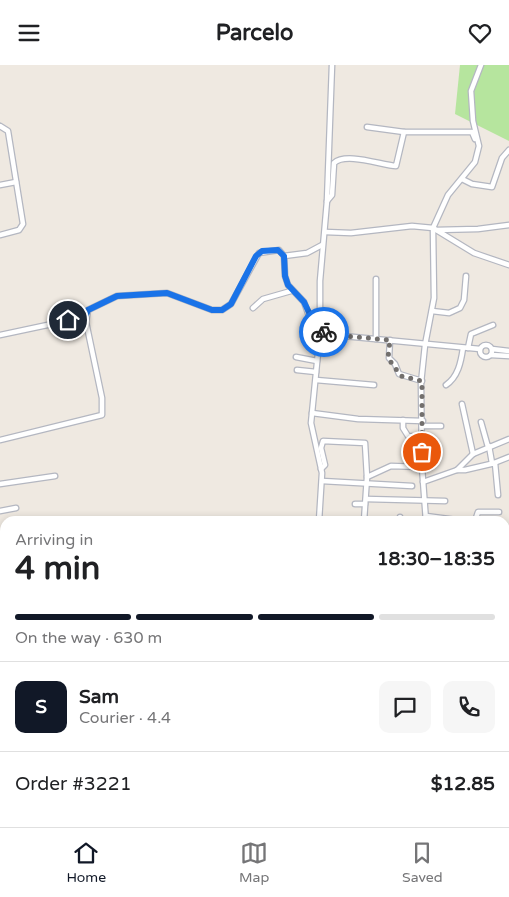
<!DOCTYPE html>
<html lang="en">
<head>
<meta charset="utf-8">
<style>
	:root { --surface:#fff; --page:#f6f6f6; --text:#202124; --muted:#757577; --line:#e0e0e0; --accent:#111827 }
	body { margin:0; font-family:"Varela Round",sans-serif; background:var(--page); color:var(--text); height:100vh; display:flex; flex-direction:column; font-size:19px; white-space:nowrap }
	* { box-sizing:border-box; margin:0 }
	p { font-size:16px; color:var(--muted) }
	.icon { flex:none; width:28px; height:28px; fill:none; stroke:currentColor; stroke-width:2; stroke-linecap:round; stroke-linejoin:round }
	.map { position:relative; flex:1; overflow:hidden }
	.side { position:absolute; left:0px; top:451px; width:510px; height:311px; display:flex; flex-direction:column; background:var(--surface); border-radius:15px 15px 0 0; box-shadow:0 2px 8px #0003 }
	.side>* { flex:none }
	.pin { position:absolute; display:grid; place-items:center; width:42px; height:42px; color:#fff; margin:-21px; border:2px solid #fff; border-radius:50%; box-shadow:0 1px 5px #0007 }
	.courier { position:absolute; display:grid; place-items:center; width:50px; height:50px; margin:-25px; border:4px solid #1a73e8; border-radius:50%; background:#fff; color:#222; box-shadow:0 1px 6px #0007 }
	.headline em { font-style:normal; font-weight:800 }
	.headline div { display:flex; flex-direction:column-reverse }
	.headline { display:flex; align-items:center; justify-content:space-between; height:85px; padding:0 15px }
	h1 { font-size:32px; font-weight:800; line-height:38px }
	.bar { display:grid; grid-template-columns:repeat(4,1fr); gap:8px 5px; align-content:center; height:60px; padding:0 15px }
	.bar i { height:6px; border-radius:4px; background:var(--line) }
	.bar .active { background:var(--accent) }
	.bar p { grid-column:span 4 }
	.line { display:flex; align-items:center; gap:12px; padding:0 15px; border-top:1px solid var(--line) }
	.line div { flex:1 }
	.round { display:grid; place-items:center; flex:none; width:52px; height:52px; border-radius:10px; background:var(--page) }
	header { display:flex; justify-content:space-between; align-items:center; height:65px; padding:0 15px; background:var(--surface); font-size:22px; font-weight:800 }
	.tab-bar { display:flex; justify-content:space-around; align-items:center; height:70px; border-top:1px solid var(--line); background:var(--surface); font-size:14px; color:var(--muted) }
	.tab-bar a { display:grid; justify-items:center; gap:2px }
	.tab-bar .active { color:var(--accent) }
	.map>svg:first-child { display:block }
	.green { fill:#b6e59e }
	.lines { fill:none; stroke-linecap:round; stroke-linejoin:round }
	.minor-casing { stroke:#b4b7c1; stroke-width:7 }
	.minor { stroke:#fff; stroke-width:4.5 }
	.done { stroke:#726f6d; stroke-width:5; stroke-dasharray:0 9 }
	.route { stroke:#1a73e8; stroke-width:6 }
</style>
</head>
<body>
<header><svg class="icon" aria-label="menu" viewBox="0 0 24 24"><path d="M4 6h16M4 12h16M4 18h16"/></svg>Parcelo<svg class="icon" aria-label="heart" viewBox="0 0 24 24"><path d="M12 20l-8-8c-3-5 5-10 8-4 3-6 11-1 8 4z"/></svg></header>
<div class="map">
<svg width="509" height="762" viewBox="0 0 509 762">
	<rect width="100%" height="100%" fill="#efe9e1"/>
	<g class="green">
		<polygon points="460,0 509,0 509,76 455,49"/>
		<polygon points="505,560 509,561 509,603 505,602"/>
		<polygon points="509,637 509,762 314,762 315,758 505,758 505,644"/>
	</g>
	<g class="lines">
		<g class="minor-casing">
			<g id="minor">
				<polyline points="0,61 8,66 23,159 19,165 0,170"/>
				<polyline points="367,62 404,67"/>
				<polyline points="462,114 472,119 492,122 502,93 509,85"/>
				<polyline points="0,120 16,117"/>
				<path d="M327,136L332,130L334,98C346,87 381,100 396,101L404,67H472L475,74"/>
				<polyline points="436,165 478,164 509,160"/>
				<polyline points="325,167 351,168 412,161 433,163 474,188 509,200"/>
				<polyline points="284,191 285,211 288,220 304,237 309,251 321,263"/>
				<polyline points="376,214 376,274"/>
				<polyline points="253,243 263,234 291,226"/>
				<polyline points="432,246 449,248 460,243 464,235 466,211"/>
				<polyline points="320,265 333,270 480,284"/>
				<polyline points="0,270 85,252"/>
				<polyline points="320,274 333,270"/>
				<polyline points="390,275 389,293 395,299 399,309 422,316"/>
				<circle cx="486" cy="286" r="6"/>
				<polyline points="468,283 471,269 493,260"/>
				<polyline points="492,284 509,286"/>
				<polyline points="491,290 509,291"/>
				<polyline points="296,292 317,296"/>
				<polyline points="297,305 316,307"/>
				<polyline points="316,315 374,320"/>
				<path d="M446,320C458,312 461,297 463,283"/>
				<polyline points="462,339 473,389"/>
				<polyline points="312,348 358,354 423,356"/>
				<polyline points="403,355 403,363 408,371 422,372"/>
				<polyline points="481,357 488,382"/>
				<polyline points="422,361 441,361"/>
				<polyline points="0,375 102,350 102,333 86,257 88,245 117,231 167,228 212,245 222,245 231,239 259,188 279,185 284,191 307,188 322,180"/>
				<polyline points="489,381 492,398"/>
				<polyline points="494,398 509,392"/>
				<polyline points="321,404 325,400 321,383 323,376 365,378 367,412 364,456"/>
				<polyline points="457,405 465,405 495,398 498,430"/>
				<polyline points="367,412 391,401 422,402"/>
				<polyline points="322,416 412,421"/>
				<polyline points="423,417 457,405 473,389 509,374"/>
				<polyline points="0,419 55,411"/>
				<polyline points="366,434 445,436"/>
				<polyline points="355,439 365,439"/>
				<polyline points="0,446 16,443"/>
				<polyline points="426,451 464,456"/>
				<polyline points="319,456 322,408 311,358 320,268 320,216 327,136 332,0"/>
				<polyline points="400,456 400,452"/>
				<polyline points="426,456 422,402 421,318 425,280 434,233 433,163 448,130 475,97 479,81 473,56 471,26 481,0"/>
				<polyline points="475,456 478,447 499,447"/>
				<polyline points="0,475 5,474"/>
				<polyline points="505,476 509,476"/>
				<polyline points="0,501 5,500"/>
				<polyline points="0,529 5,528"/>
				<polyline points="505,544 509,543"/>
				<polyline points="505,630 509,628"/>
				<polyline points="0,691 5,690"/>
				<polyline points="0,719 5,718"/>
				<polyline points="0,743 5,742"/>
				<polyline points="382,758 382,762"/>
				<polyline points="45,762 53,760"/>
				<polyline points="297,762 297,758"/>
			</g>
		</g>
		<use href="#minor" class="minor"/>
	</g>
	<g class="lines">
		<polyline class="done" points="324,267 333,270 390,275 388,293 401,311 422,316 422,387"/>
		<polyline class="route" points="68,255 85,252 88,245 117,231 167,228 212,245 222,245 231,239 256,191 262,186 278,185 284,191 285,211 288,220 304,237 313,256 324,267"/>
	</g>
</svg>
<div class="pin" style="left:422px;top:387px;background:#ea580c"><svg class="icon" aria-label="bag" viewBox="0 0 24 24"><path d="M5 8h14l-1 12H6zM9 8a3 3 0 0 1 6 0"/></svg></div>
<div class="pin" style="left:68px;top:255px;background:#1f2937"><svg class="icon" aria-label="home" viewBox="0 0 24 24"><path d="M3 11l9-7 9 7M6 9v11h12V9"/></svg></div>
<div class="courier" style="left:324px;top:267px"><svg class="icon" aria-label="bike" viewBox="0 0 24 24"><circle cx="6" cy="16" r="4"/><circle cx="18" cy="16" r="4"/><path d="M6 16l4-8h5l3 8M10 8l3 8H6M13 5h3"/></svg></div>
<section class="side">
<div class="headline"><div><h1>4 min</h1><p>Arriving in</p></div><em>18:30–18:35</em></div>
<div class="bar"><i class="active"></i><i class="active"></i><i class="active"></i><i></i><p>On the way · 630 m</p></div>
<div class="line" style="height:90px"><b class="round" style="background:var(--accent);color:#fff">S</b><div><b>Sam</b><p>Courier · 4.4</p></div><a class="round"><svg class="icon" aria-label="chat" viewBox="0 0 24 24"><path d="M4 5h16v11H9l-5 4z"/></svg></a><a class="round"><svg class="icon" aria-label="phone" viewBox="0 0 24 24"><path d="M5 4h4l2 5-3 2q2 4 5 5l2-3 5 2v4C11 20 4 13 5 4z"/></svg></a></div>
<div class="line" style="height:65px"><div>Order #3221</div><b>$12.85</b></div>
</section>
</div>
<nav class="tab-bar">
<a class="active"><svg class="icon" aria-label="home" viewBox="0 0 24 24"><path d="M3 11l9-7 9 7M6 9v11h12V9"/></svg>Home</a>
<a><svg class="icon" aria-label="map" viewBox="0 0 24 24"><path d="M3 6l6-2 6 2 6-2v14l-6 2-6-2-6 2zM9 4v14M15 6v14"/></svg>Map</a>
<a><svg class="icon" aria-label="saved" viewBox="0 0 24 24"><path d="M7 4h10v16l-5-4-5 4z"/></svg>Saved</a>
</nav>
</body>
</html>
